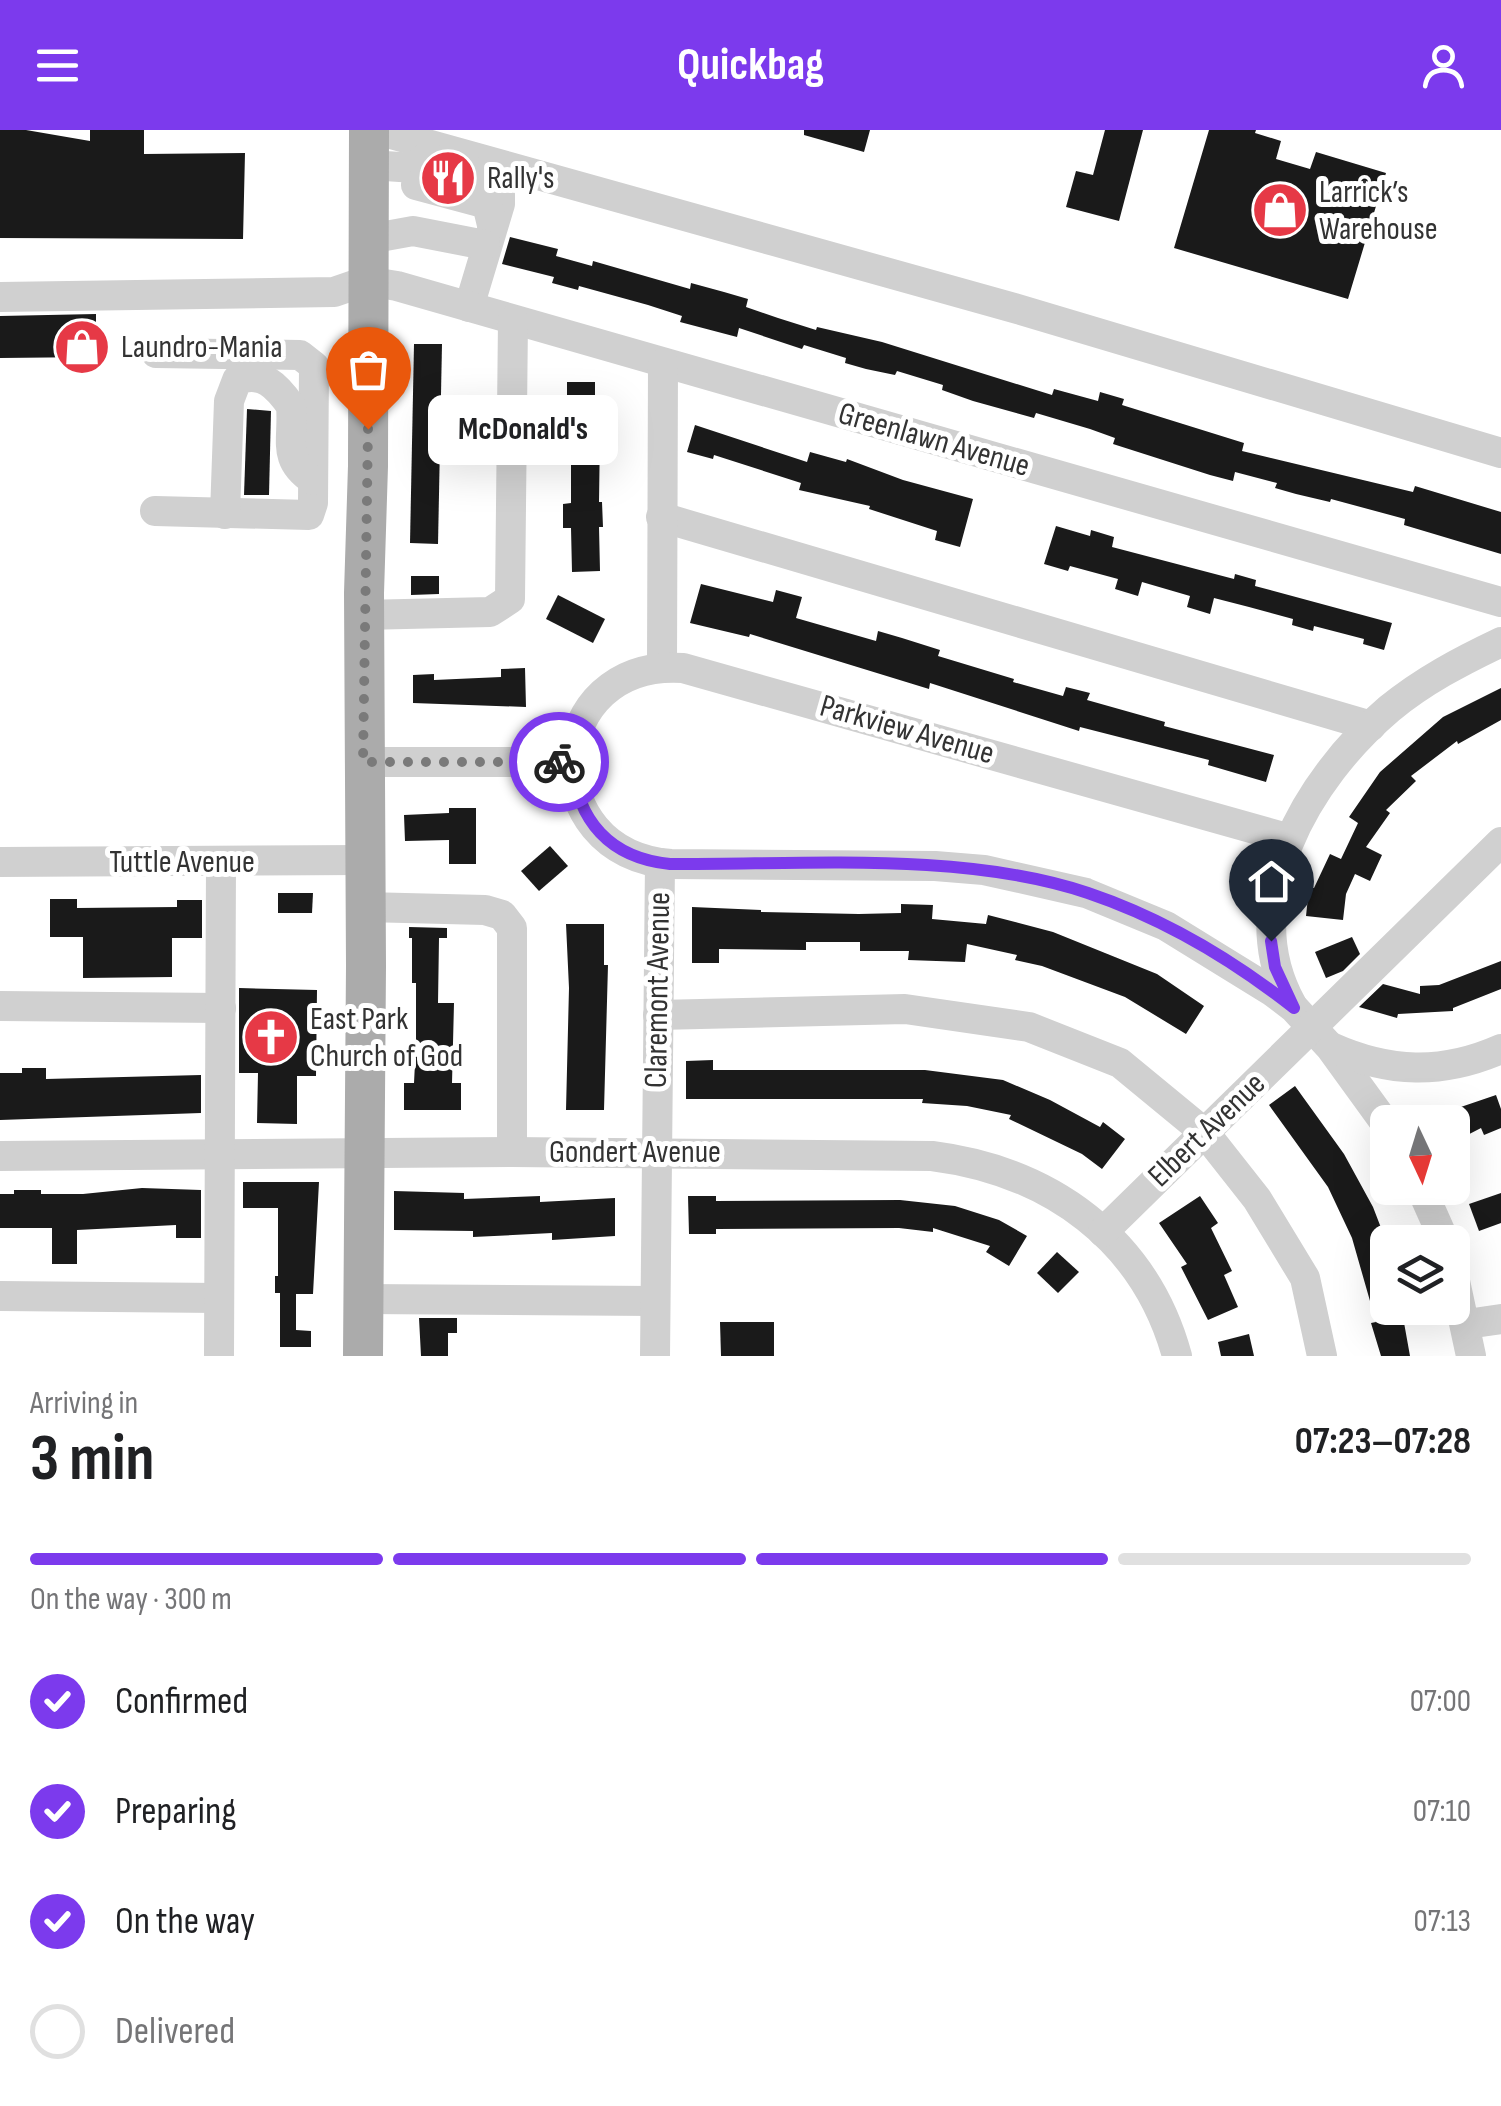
<!DOCTYPE html>
<html lang="en">
<head>
<meta charset="utf-8">
<style>
	:root { --surface:#fff; --page:#f6f6f6; --text:#202124; --muted:#757577; --line:#e0e0e0; --accent:#7c3aed }
	body { margin:0; font-family:"Sofia Sans Condensed",sans-serif; background:var(--page); color:var(--text); height:100vh; display:flex; flex-direction:column; font-size:38px; white-space:nowrap }
	* { box-sizing:border-box; margin:0 }
	p { font-size:32px; color:var(--muted) }
	.icon { flex:none; width:55px; height:55px; fill:none; stroke:currentColor; stroke-width:2; stroke-linecap:round; stroke-linejoin:round }
	.map { position:relative; height:1226px; overflow:hidden }
	.side { display:flex; flex-direction:column; background:var(--surface); flex:1 }
	.side>* { flex:none }
	.needle { width:65px; rotate:176deg }
	.controls { position:absolute; left:1370px; top:975px; display:grid; gap:20px }
	.controls a { display:grid; place-items:center; width:100px; height:100px; border-radius:15px; background:var(--surface); box-shadow:0 10px 40px #0002; font-size:50px }
	.pin { position:absolute; display:grid; place-items:center; width:85px; height:85px; color:#fff; margin:-102px -42px; border-radius:50% 50% 50% 0; rotate:-45deg; box-shadow:0 0 10px #0007 }
	.pin .icon { rotate:45deg }
	.courier { position:absolute; display:grid; place-items:center; width:100px; height:100px; margin:-50px; border:8px solid #7c3aed; border-radius:50%; background:#fff; color:#222; box-shadow:0 2px 12px #0007 }
	.bubble { position:absolute; height:70px; border-radius:15px; background:var(--surface); box-shadow:0 10px 40px #0002; font-size:32px; font-weight:700; line-height:70px; text-align:center }
	.headline em { font-style:normal; font-weight:700 }
	.headline div { display:flex; flex-direction:column-reverse }
	.headline { display:flex; align-items:center; justify-content:space-between; height:170px; padding:0 30px }
	h1 { font-size:65px; font-weight:700; line-height:75px }
	.bar { display:grid; grid-template-columns:repeat(4,1fr); gap:15px 10px; align-content:center; height:120px; padding:0 30px }
	.bar i { height:12px; border-radius:8px; background:var(--line) }
	.bar .current { background:var(--accent) }
	.bar p { grid-column:span 4 }
	ol { padding:0 30px; list-style:none }
	li { display:flex; align-items:center; gap:30px; height:110px }
	li p { margin-inline-start:auto }
	li .icon { padding:10px; border-radius:50%; background:var(--accent); color:#fff; stroke-width:4 }
	li:last-child { color:var(--muted) }
	li i { width:55px; height:55px; border:5px solid var(--line); border-radius:50% }
	header { display:flex; justify-content:space-between; align-items:center; height:130px; padding:0 30px; background:var(--accent); color:#fff; font-size:45px; font-weight:700 }
	.map>svg:first-child { display:block }
	.building { fill:#1a1a1a }
	.lines { fill:none; stroke-linecap:round; stroke-linejoin:round }
	.minor { stroke:#d0d0d0; stroke-width:30 }
	.major { stroke:#ababab; stroke-width:40 }
	.done { stroke:#7a7a7a; stroke-width:10; stroke-dasharray:0 18 }
	.route { stroke:#7c3aed; stroke-width:12 }
	.labels { text-anchor:middle; dominant-baseline:central; stroke-width:10; stroke-linejoin:round; paint-order:stroke }
	.poi-label { font-size:32px; fill:#333; stroke:#fff; text-anchor:start }
	.street-label { font-size:32px; fill:#333; stroke:#fff }
</style>
</head>
<body>
<header><svg class="icon" aria-label="menu" viewBox="0 0 24 24"><path d="M4 6h16M4 12h16M4 18h16"/></svg>Quickbag<svg class="icon" aria-label="person" viewBox="0 0 24 24"><circle cx="12" cy="8" r="4"/><path d="M4 21q1-7 8-7t8 7"/></svg></header>
<div class="map">
<svg width="1501" height="1226" viewBox="0 0 1501 1226">
	<rect width="100%" height="100%" fill="#fff"/>
	<g class="building">
		<polygon points="0,0 26,0 90,11 90,0 144,0 144,24 245,23 243,109 0,108"/>
		<polygon points="804,0 870,0 864,22 804,5"/>
		<polygon points="1105,0 1143,0 1119,91 1066,77 1076,41 1093,45"/>
		<polygon points="1209,0 1256,0 1255,3 1281,11 1276,29 1310,39 1316,22 1386,43 1348,169 1174,118"/>
		<polygon points="510,107 558,119 556,126 592,136 593,131 690,159 691,153 724,162 748,169 746,177 778,188 816,200 817,197 882,212 1052,265 1054,259 1098,271 1100,262 1124,269 1122,275 1244,313 1242,321 1413,362 1415,356 1501,382 1501,424 1404,395 1405,389 1331,369 1330,372 1296,364 1275,358 1277,353 1235,342 1233,351 1210,345 1113,314 1115,308 1090,299 1036,283 1034,288 973,271 942,260 943,255 897,241 895,245 866,239 845,233 846,228 804,215 802,219 739,198 737,207 680,192 682,186 648,175 579,156 578,160 552,153 554,147 502,134"/>
		<polygon points="96,184 96,227 0,228 0,186"/>
		<polygon points="414,214 442,214 438,414 410,413"/>
		<polygon points="567,252 595,252 595,301 600,301 599,372 602,372 603,397 599,397 600,441 572,442 571,398 563,398 563,374 571,373 571,278 567,278"/>
		<polygon points="247,279 271,281 269,365 244,365"/>
		<polygon points="695,295 807,332 810,322 846,332 847,329 903,350 973,369 960,417 935,410 937,401 869,379 870,376 799,360 801,353 714,325 713,329 687,322"/>
		<polygon points="1056,396 1090,406 1091,400 1114,407 1112,417 1234,449 1235,444 1256,450 1255,456 1392,493 1384,520 1363,514 1364,509 1314,496 1313,501 1292,495 1293,489 1249,477 1214,468 1210,484 1187,477 1190,466 1142,452 1138,466 1115,459 1118,449 1070,436 1068,441 1044,434"/>
		<polygon points="411,446 439,446 439,464 411,465"/>
		<polygon points="701,454 773,472 776,460 802,467 796,488 876,511 878,501 902,508 940,520 938,526 1014,549 1013,552 1063,566 1066,557 1090,563 1087,570 1165,592 1164,596 1274,625 1266,652 1208,635 1209,630 1080,597 1079,601 930,553 929,559 750,504 749,507 690,493"/>
		<polygon points="558,465 605,489 593,513 546,489"/>
		<polygon points="525,538 526,577 413,573 413,545 434,544 434,550 501,547 501,539"/>
		<polygon points="1501,558 1501,590 1458,614 1457,611 1411,646 1416,651 1386,680 1390,683 1366,717 1382,725 1370,751 1355,744 1346,764 1343,790 1306,786 1309,758 1314,758 1330,724 1341,729 1358,693 1349,687 1380,642 1443,587"/>
		<polygon points="449,678 476,678 476,734 449,734 449,710 405,711 404,685 449,683"/>
		<polygon points="550,716 568,736 539,761 521,741"/>
		<polygon points="278,763 313,763 312,783 278,783"/>
		<polygon points="50,769 77,769 77,778 177,777 177,770 202,770 202,808 172,808 172,847 83,848 83,807 50,807"/>
		<polygon points="901,774 933,775 932,789 986,794 988,785 1053,802 1157,844 1204,876 1186,904 1125,867 1042,836 1015,830 1017,825 967,814 965,832 908,830 909,821 860,821 860,812 806,812 806,820 719,819 719,833 692,833 692,777 761,780 761,782 859,784 901,783"/>
		<polygon points="566,794 604,794 604,835 608,835 604,980 566,980 569,858"/>
		<polygon points="409,797 447,798 447,808 439,808 438,873 454,873 452,953 461,953 461,980 404,980 404,953 414,953 416,913 416,853 412,853 412,808 409,808"/>
		<polygon points="1352,807 1360,824 1343,841 1326,848 1315,822"/>
		<polygon points="1501,831 1501,859 1453,878 1453,881 1398,884 1397,888 1359,877 1383,854 1420,864 1420,856 1439,855"/>
		<polygon points="239,858 317,860 316,946 297,946 297,994 257,993 258,943 239,943"/>
		<polygon points="713,930 713,940 925,940 1003,950 1050,970 1100,997 1103,992 1125,1009 1102,1039 1082,1024 1009,989 1011,985 967,976 922,973 923,969 686,969 686,931"/>
		<polygon points="22,938 46,938 46,949 201,945 201,983 0,990 0,943 22,943"/>
		<polygon points="1295,956 1344,1024 1373,1077 1388,1116 1388,1190 1403,1187 1410,1226 1381,1226 1371,1193 1376,1192 1352,1108 1328,1057 1269,975"/>
		<polygon points="1496,965 1501,979 1501,998 1484,1005 1481,998 1452,1013 1452,980"/>
		<polygon points="243,1052 319,1052 313,1164 296,1164 296,1200 311,1201 311,1217 280,1217 280,1163 275,1163 275,1146 278,1146 278,1078 243,1078"/>
		<polygon points="142,1058 201,1060 201,1108 176,1108 176,1095 77,1100 77,1134 52,1134 52,1098 0,1098 0,1064 14,1064 14,1060 41,1060 41,1064 83,1064"/>
		<polygon points="394,1061 464,1063 464,1069 540,1066 540,1072 615,1068 615,1106 552,1110 552,1103 473,1107 473,1101 394,1100"/>
		<polygon points="1501,1063 1501,1093 1479,1101 1469,1074"/>
		<polygon points="688,1066 716,1066 716,1071 900,1070 955,1076 999,1090 1027,1106 1009,1136 986,1122 990,1116 933,1098 933,1102 899,1098 716,1099 716,1104 689,1104"/>
		<polygon points="1200,1066 1218,1093 1211,1098 1232,1141 1224,1145 1238,1177 1208,1190 1181,1137 1187,1134 1159,1093"/>
		<polygon points="1057,1122 1079,1142 1058,1163 1037,1143"/>
		<polygon points="419,1188 457,1188 457,1203 448,1203 448,1226 421,1226"/>
		<polygon points="720,1192 774,1192 774,1226 721,1226"/>
		<polygon points="1249,1204 1254,1226 1221,1226 1218,1212"/>
	</g>
	<g class="lines">
		<g class="minor">
			<polyline points="377,0 1014,178 1501,323"/>
			<polyline points="370,35 415,38 423,29 431,28 492,48 500,64 500,74 469,177"/>
			<polyline points="416,55 487,74 492,95"/>
			<polyline points="369,109 413,101 485,115"/>
			<polyline points="0,167 334,162 366,151 397,156 1501,472"/>
			<polyline points="155,381 309,385 313,373 314,236 300,225 156,223"/>
			<path d="M225,384L229,271L237,250C262,240 277,256 291,276C294,310 281,329 313,350"/>
			<polyline points="661,387 1371,596"/>
			<polyline points="363,485 490,482 510,469 513,190"/>
			<polyline points="662,536 663,233"/>
			<polyline points="363,632 572,632"/>
			<path d="M1290,709L683,538C543,529 533,723 671,734L935,736L984,740L1086,763L1166,796L1273,862L1294,878L1330,917L1388,997"/>
			<polyline points="0,732 364,730"/>
			<polyline points="365,777 485,780 502,785 512,798 512,1022"/>
			<path d="M1292,875C1234,771 1308,648 1389,579C1423,551 1461,531 1501,512"/>
			<polyline points="0,876 221,878"/>
			<polyline points="658,885 905,879 1029,897 1120,933 1205,1003 1257,1069 1305,1148 1322,1226"/>
			<path d="M1331,917C1389,943 1442,945 1501,919"/>
			<path d="M0,1026L512,1022L932,1026C1050,1041 1145,1109 1177,1226"/>
			<polyline points="1421,1058 1445,1112"/>
			<polyline points="1103,1102 1501,712"/>
			<polyline points="1452,1137 1471,1226"/>
			<polyline points="0,1166 219,1168"/>
			<polyline points="364,1169 655,1171"/>
			<polyline points="1467,1194 1501,1189"/>
			<polyline points="219,1226 221,733"/>
			<polyline points="655,1226 660,733"/>
		</g>
		<polyline class="major" points="363,1226 366,836 364,463 368,336 369,0"/>
	</g>
	<g class="lines">
		<polyline class="done" points="368,299 363,632 559,632"/>
		<path class="route" d="M559,632H572C577,691 610,728 670,734C801,735 964,721 1088,763C1162,788 1233,830 1294,878L1275,837L1271,811"/>
	</g>
	<defs>
		<g id="restaurant-disc" transform="scale(2.875)"><circle r="9.5" fill="#e63946" stroke="#fff"/><path d="M-5-6h1v4h1v-4h1v4h1v-4h1v5L-1.5 .5V6h-2V.5L-5-1ZM5-6V6H3V1.5H1.5Q1.5-4 5-6Z" fill="#fff"/></g>
		<g id="shop-disc" transform="scale(2.875)"><circle r="9.5" fill="#e63946" stroke="#fff"/><path d="M-5-2.5h2.3a2.7 3.5 0 0 1 5.4 0H5L5.5 6h-11ZM-1.5-2.5h3a1.5 2.3 0 0 0-3 0Z" fill="#fff"/></g>
		<g id="church-disc" transform="scale(2.875)"><circle r="9.5" fill="#e63946" stroke="#fff"/><path d="M-1.2-6h2.4v3.5h3.3v2.4h-3.3V6h-2.4V-.1h-3.3v-2.4h3.3Z" fill="#fff"/></g>
	</defs>
	<g fill-rule="evenodd">
		<use href="#restaurant-disc" x="448" y="48"/>
		<use href="#shop-disc" x="1280" y="80"/>
		<use href="#shop-disc" x="82" y="217"/>
		<use href="#church-disc" x="271" y="907"/>
	</g>
	<g class="labels">
		<g class="poi-label">
			<text x="487" y="48">Rally's</text>
			<text x="1319" y="62">Larrick’s<tspan x="1319" dy="37">Warehouse</tspan></text>
			<text x="121" y="217">Laundro-Mania</text>
			<text x="310" y="889">East Park<tspan x="310" dy="37">Church of God</tspan></text>
		</g>
		<g class="street-label">
			<text transform="translate(934 310) rotate(16)">Greenlawn Avenue</text>
			<text transform="translate(907 600) rotate(16)">Parkview Avenue</text>
			<text x="182" y="732">Tuttle Avenue</text>
			<text transform="translate(658 860) rotate(-89)">Claremont Avenue</text>
			<text transform="translate(1207 1000) rotate(-44)">Elbert Avenue</text>
			<text x="635" y="1022">Gondert Avenue</text>
		</g>
	</g>
</svg>
<div class="controls">
<a><svg class="needle" viewBox="-14 -14 28 28"><path d="M0-13l5 13h-10z" fill="#e53935"/><path d="M0 13l5-13h-10z" fill="#757577"/></svg></a>
<a><svg class="icon" aria-label="layers" viewBox="0 0 24 24"><path d="M12 4l9 5-9 5-9-5zM3 14l9 5 9-5"/></svg></a>
</div>
<div class="pin" style="left:368px;top:299px;background:#ea580c"><svg class="icon" aria-label="bag" viewBox="0 0 24 24"><path d="M5 8h14l-1 12H6zM9 8a3 3 0 0 1 6 0"/></svg></div>
<div class="pin" style="left:1271px;top:811px;background:#1f2937"><svg class="icon" aria-label="home" viewBox="0 0 24 24"><path d="M3 11l9-7 9 7M6 9v11h12V9"/></svg></div>
<div class="courier" style="left:559px;top:632px"><svg class="icon" aria-label="bike" viewBox="0 0 24 24"><circle cx="6" cy="16" r="4"/><circle cx="18" cy="16" r="4"/><path d="M6 16l4-8h5l3 8M10 8l3 8H6M13 5h3"/></svg></div>
<div class="bubble" style="left:428px;top:265px;width:190px">McDonald's</div>
</div>
<section class="side">
<div class="headline"><div><h1>3 min</h1><p>Arriving in</p></div><em>07:23–07:28</em></div>
<div class="bar"><i class="current"></i><i class="current"></i><i class="current"></i><i></i><p>On the way · 300 m</p></div>
<ol>
<li><svg class="icon" aria-label="check" viewBox="0 0 24 24"><path d="M5 12l5 5 9-10"/></svg>Confirmed<p>07:00</p></li>
<li><svg class="icon" aria-label="check" viewBox="0 0 24 24"><path d="M5 12l5 5 9-10"/></svg>Preparing<p>07:10</p></li>
<li><svg class="icon" aria-label="check" viewBox="0 0 24 24"><path d="M5 12l5 5 9-10"/></svg>On the way<p>07:13</p></li>
<li><i></i>Delivered</li>
</ol>
</section>
</body>
</html>
